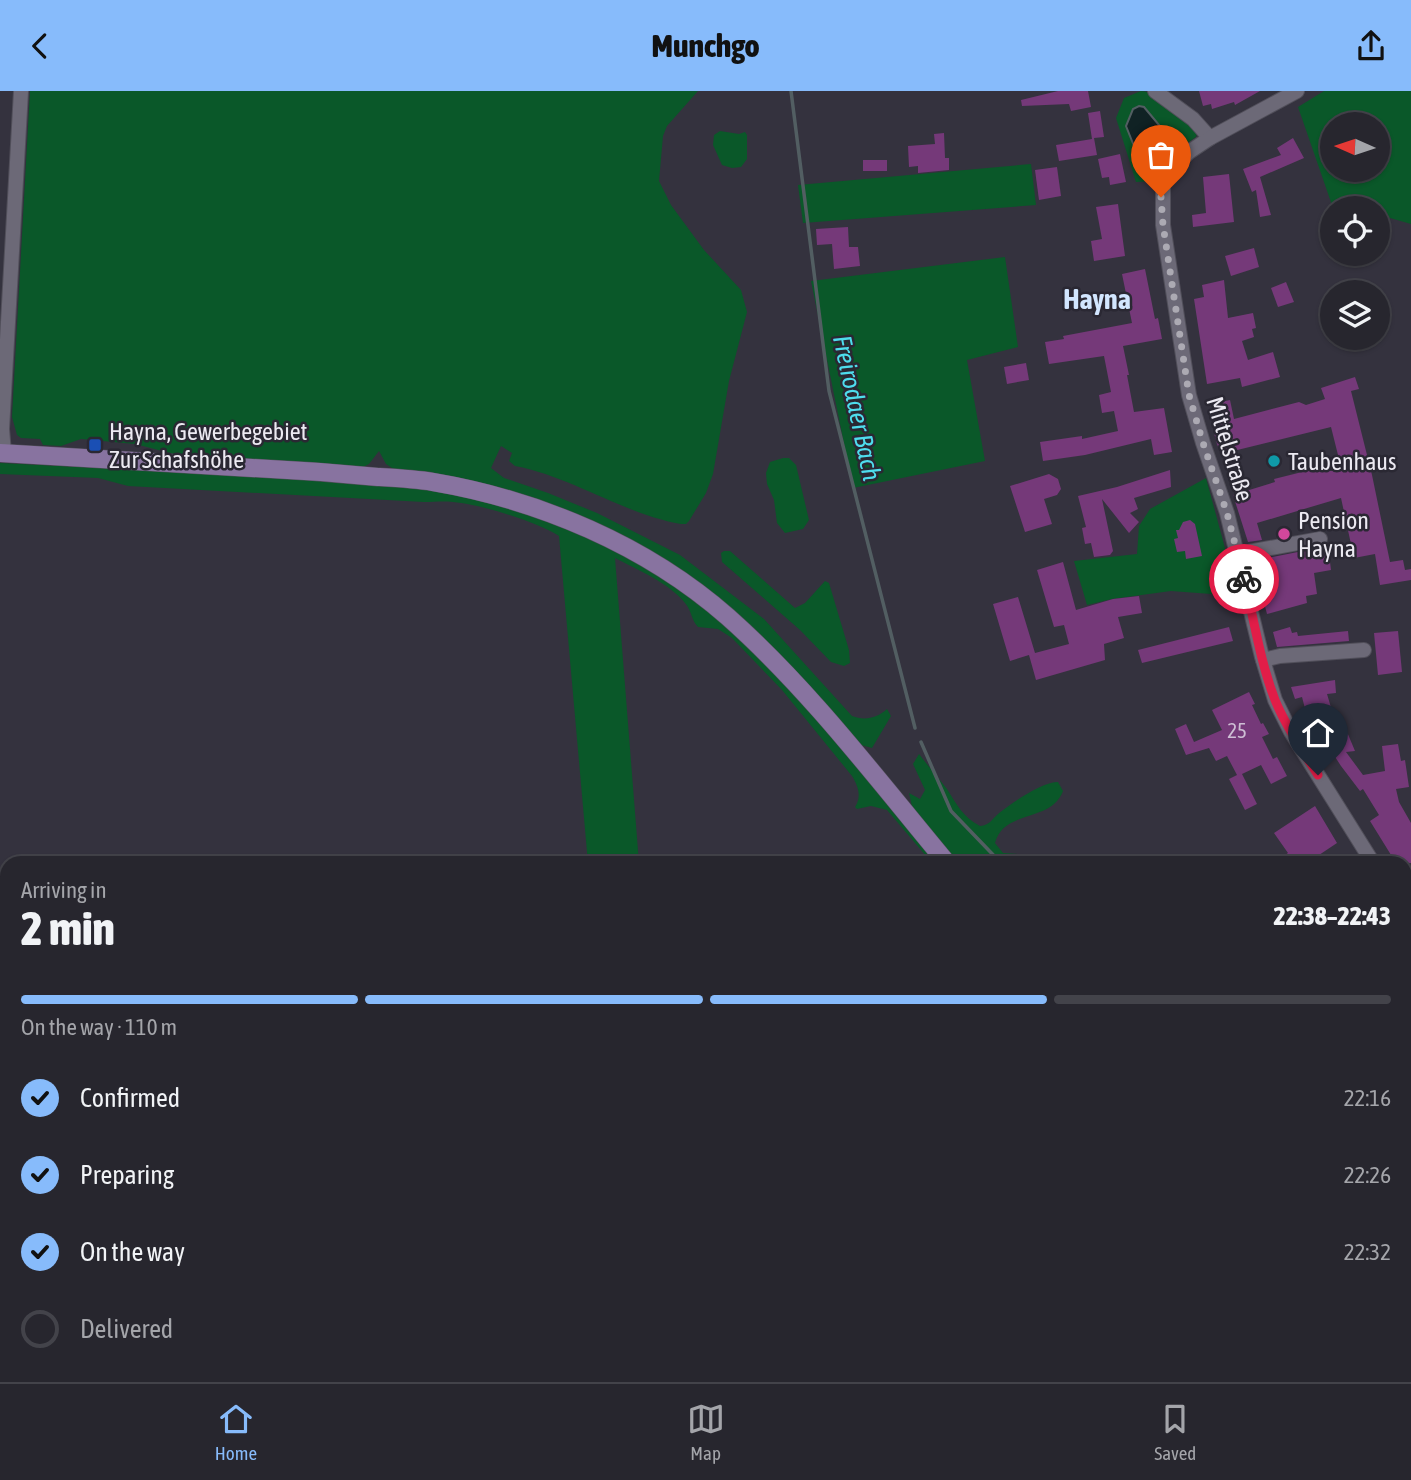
<!DOCTYPE html>
<html lang="en">
<head>
<meta charset="utf-8">
<style>
	:root { --surface:#27262e; --page:#2f2e36; --text:#f1f3f6; --muted:#a4a5aa; --line:#43434a; --accent:#87bbfb }
	body { margin:0; font-family:"Asap Condensed",sans-serif; background:var(--page); color:var(--text); height:100vh; display:flex; flex-direction:column; font-size:26px; white-space:nowrap }
	* { box-sizing:border-box; margin:0 }
	p { font-size:23px; color:var(--muted) }
	.icon { flex:none; width:38px; height:38px; fill:none; stroke:currentColor; stroke-width:2; stroke-linecap:round; stroke-linejoin:round }
	.map { position:relative; flex:1; overflow:hidden }
	.side { position:absolute; left:0px; top:765px; width:1412px; height:527px; display:flex; flex-direction:column; background:var(--surface); border-radius:21px 21px 0 0; box-shadow:0 2px 5px #0004,0 0 0 2px var(--line) }
	.side>* { flex:none }
	.needle { width:46px; rotate:273deg }
	.fabs { position:absolute; left:1320px; top:21px; display:grid; gap:14px }
	.fabs a { display:grid; place-items:center; width:70px; height:70px; border-radius:50%; background:var(--surface); box-shadow:0 2px 5px #0004,0 0 0 2px var(--line); font-size:35px }
	.pin { position:absolute; display:grid; place-items:center; width:60px; height:60px; color:#fff; margin:-72px -30px; border-radius:50% 50% 50% 0; rotate:-45deg; box-shadow:0 0 7px #0007 }
	.pin .icon { rotate:45deg }
	.courier { position:absolute; display:grid; place-items:center; width:70px; height:70px; margin:-35px; border:5px solid #e11d48; border-radius:50%; background:#fff; color:#222; box-shadow:0 2px 9px #0007 }
	.head em { font-style:normal; font-weight:800 }
	.head div { display:flex; flex-direction:column-reverse }
	.head { display:flex; align-items:center; justify-content:space-between; height:119px; padding:0 21px }
	h1 { font-size:46px; font-weight:800; line-height:52px }
	.bar { display:grid; grid-template-columns:repeat(4,1fr); gap:10px 7px; align-content:center; height:84px; padding:0 21px }
	.bar i { height:9px; border-radius:5px; background:var(--line) }
	.bar .selected { background:var(--accent) }
	.bar p { grid-column:span 4 }
	ol { padding:0 21px; list-style:none }
	li { display:flex; align-items:center; gap:21px; height:77px }
	li p { margin-inline-start:auto }
	li .icon { padding:7px; border-radius:50%; background:var(--accent); color:#111; stroke-width:4 }
	li:last-child { color:var(--muted) }
	li i { width:38px; height:38px; border:4px solid var(--line); border-radius:50% }
	header { display:flex; justify-content:space-between; align-items:center; height:91px; padding:0 21px; background:var(--accent); color:#111; font-size:32px; font-weight:800 }
	.tab-bar { display:flex; justify-content:space-around; align-items:center; height:98px; border-top:2px solid var(--line); background:var(--surface); font-size:19px; color:var(--muted) }
	.tab-bar a { display:grid; justify-items:center; gap:4px }
	.tab-bar .selected { color:var(--accent) }
	.map>svg:first-child { display:block }
	.green { fill:#0a5829; fill-rule:evenodd }
	.water { fill:#102224; stroke:#525e62; stroke-width:2 }
	.lines { fill:none; stroke-linecap:round; stroke-linejoin:round }
	.stream { stroke:#525e62; stroke-width:3.5 }
	.building { fill:#753979 }
	.minor-casing { stroke:#514f5a; stroke-width:16 }
	.major-casing { stroke:#514f5a; stroke-width:19 }
	.minor { stroke:#6c6977; stroke-width:14 }
	.major { stroke:#8873a0; stroke-width:18 }
	.done { stroke:#acaab3; stroke-width:7; stroke-dasharray:0 12.6 }
	.route { stroke:#e11d48; stroke-width:9 }
	.transit-dot { fill:#1a4fb4; stroke:#2a2833; stroke-width:2.5 }
	.culture-dot { fill:#0f9aa8; stroke:#2a2833; stroke-width:2.5 }
	.hotel-dot { fill:#d1479c; stroke:#2a2833; stroke-width:2.5 }
	.labels { text-anchor:middle; dominant-baseline:central; stroke-width:5; stroke-linejoin:round; paint-order:stroke }
	.number-label { font-size:21px; fill:#cebed4 }
	.poi-label { font-size:24px; fill:#eceaf2; stroke:#2a2833; text-anchor:start }
	.street-label { font-size:24px; fill:#eceaf2; stroke:#2a2833 }
	.water-label { font-size:26px; font-style:italic; fill:#4edded; stroke:#2a2833 }
	.quarter-label { font-size:28px; font-weight:bold; fill:#d2e6ff; stroke:#2a2833 }
</style>
</head>
<body>
<header><svg class="icon" aria-label="back" viewBox="0 0 24 24"><path d="M15 5l-7 7 7 7"/></svg>Munchgo<svg class="icon" aria-label="share" viewBox="0 0 24 24"><path d="M12 15V3M7 8l5-5 5 5M5 13v7h14v-7"/></svg></header>
<div class="map">
<svg width="1411" height="1291" viewBox="0 0 1411 1291">
	<rect width="100%" height="100%" fill="#34323e"/>
	<g class="green">
		<path d="M30,0H698L667,35L663,45L659,90L671,114L704,159L741,199L747,221L729,290L713,383L706,402L689,430L686,433H681C623,423 573,386 515,375L509,370L512,362L501,355L491,377L504,387L548,402L597,422L680,464L764,528L852,625C865,630 877,627 887,618L891,625L872,657L861,654L667,471L392,377L386,373L379,360L369,373L363,376L174,363L135,353L81,348L61,355L43,354L40,348L21,347L17,344L12,326Z"/>
		<path d="M1141,0C1162,1 1183,27 1197,42L1196,46L1173,62L1163,74L1158,88L1154,90L1136,91L1116,27L1124,7Z"/>
		<path d="M1324,0H1411V133L1390,127L1377,130V117H1333L1298,16ZM1332,33H1377V79H1332Z"/>
		<polygon points="720,40 739,43 745,41 747,44 747,68 741,76 732,77 722,74 713,54 714,44"/>
		<polygon points="1031,73 1036,114 803,132 798,94"/>
		<polygon points="1005,166 1018,256 967,269 985,370 853,397 811,190"/>
		<polygon points="783,367 789,367 796,374 809,429 803,438 785,442 777,432 774,409 767,393 766,382 770,371"/>
		<path d="M0,372C80,376 159,380 239,384C310,388 384,388 455,402C543,419 650,466 718,526C801,598 868,688 939,772H932L887,719L871,715L857,718L855,716C862,705 858,695 852,685L782,599L732,547L718,538L698,536C691,529 692,520 685,512C669,492 638,479 615,467L639,772H588L559,445C537,431 480,413 453,411C443,410 434,411 424,411L128,395L98,387L0,383Z"/>
		<polygon points="1206,387 1238,505 1171,500 1112,508 1087,514 1074,470 1137,463 1139,435 1150,418"/>
		<polygon points="724,460 730,460 795,517 805,512 825,490 829,492 849,559 850,572 844,575 831,571 800,539 722,471 721,462"/>
		<path d="M919,663C928,675 938,686 947,698C957,714 963,726 980,735C990,734 991,729 998,723C1010,713 1043,690 1058,691L1063,700C1051,732 1004,718 995,752L1003,762L1031,764L1038,772H957L913,720L909,702L920,708L925,699L913,673Z"/>
	</g>
	<polygon class="water" points="1139,15 1144,16 1169,46 1165,59 1142,75 1126,35 1133,18"/>
	<g class="lines">
		<g class="stream">
			<polyline points="791,0 829,300 915,637"/>
			<polyline points="921,651 951,720 1001,772"/>
			<polyline points="1405,1110 1411,1113"/>
		</g>
	</g>
	<g class="building">
		<polygon points="1058,0 1088,0 1091,16 1071,20 1069,13 1022,15 1021,9"/>
		<polygon points="1199,0 1260,0 1235,14 1234,11 1212,18 1211,13 1203,15"/>
		<polygon points="1100,20 1104,46 1094,47 1097,64 1059,70 1056,54 1092,48 1088,22"/>
		<polygon points="944,42 945,67 949,67 949,79 918,82 918,75 909,76 908,55 935,53 934,43"/>
		<polygon points="1293,47 1304,67 1260,86 1271,124 1260,126 1256,99 1252,101 1243,78 1281,64 1277,57"/>
		<polygon points="1120,63 1126,91 1110,94 1109,86 1102,87 1098,68"/>
		<rect x="863" y="69" width="24" height="11"/>
		<polygon points="1057,76 1061,105 1039,109 1035,79"/>
		<polygon points="1229,83 1234,131 1193,136 1192,124 1206,122 1203,86"/>
		<polygon points="1118,113 1125,165 1094,170 1091,150 1102,148 1096,116"/>
		<polygon points="848,136 849,156 858,156 860,175 834,178 832,153 817,154 816,138"/>
		<polygon points="1254,157 1259,176 1231,185 1225,165"/>
		<polygon points="1145,178 1155,228 1158,227 1162,248 1123,255 1129,284 1127,284 1134,321 1164,317 1172,361 1154,364 1151,348 1085,364 1043,370 1040,351 1082,345 1082,348 1118,340 1114,320 1102,322 1099,304 1111,301 1104,265 1049,273 1045,251 1064,248 1063,245 1132,232 1122,183"/>
		<polygon points="1224,189 1228,227 1253,222 1256,237 1252,238 1254,246 1242,250 1248,269 1273,261 1280,286 1242,296 1240,287 1207,293 1194,208 1204,206 1202,194"/>
		<polygon points="1286,191 1294,211 1278,216 1271,197"/>
		<polygon points="1026,272 1029,289 1007,293 1004,276"/>
		<polygon points="1355,286 1359,298 1351,300 1372,384 1390,471 1403,469 1405,479 1411,478 1411,489 1380,494 1375,463 1354,467 1341,407 1257,432 1262,449 1248,451 1233,404 1275,391 1274,388 1306,380 1342,380 1331,336 1221,363 1217,353 1214,342 1222,341 1216,312 1230,309 1234,328 1299,311 1306,314 1325,308 1321,297"/>
		<polygon points="1170,379 1171,396 1134,407 1138,418 1130,422 1139,431 1129,442 1102,408 1113,460 1110,464 1094,466 1091,452 1085,453 1082,437 1086,436 1078,405 1117,396"/>
		<polygon points="1049,383 1058,388 1061,398 1057,404 1044,408 1052,433 1025,441 1010,395"/>
		<polygon points="1190,429 1195,433 1202,465 1186,468 1185,460 1177,461 1174,448 1178,447 1176,439 1179,439 1183,431"/>
		<polygon points="1328,455 1331,479 1314,482 1317,503 1306,505 1307,512 1267,523 1253,470"/>
		<polygon points="1063,471 1076,519 1113,508 1139,505 1142,522 1118,526 1124,547 1104,553 1105,569 1036,589 1029,564 1010,570 993,513 1018,506 1035,562 1069,553 1064,534 1054,536 1037,479"/>
		<polygon points="1229,536 1233,550 1142,572 1138,559"/>
		<polygon points="1290,536 1292,542 1297,541 1298,545 1348,540 1349,550 1277,556 1273,541"/>
		<polygon points="1398,540 1402,581 1378,584 1374,542"/>
		<polygon points="1335,589 1336,602 1327,603 1335,630 1342,629 1355,660 1346,661 1363,684 1385,680 1382,655 1398,653 1401,670 1405,669 1409,696 1396,698 1399,711 1411,732 1411,772 1396,772 1370,730 1379,724 1363,698 1360,700 1341,675 1322,646 1318,648 1309,633 1302,606 1295,608 1291,596"/>
		<polygon points="1249,601 1255,613 1252,614 1261,633 1263,632 1269,643 1262,646 1273,668 1277,666 1287,685 1271,693 1261,674 1242,683 1257,713 1245,719 1229,688 1237,684 1227,665 1216,670 1209,657 1186,664 1175,638 1186,633 1194,651 1222,639 1212,619"/>
		<polygon points="1315,715 1337,752 1307,772 1274,772 1288,762 1274,742"/>
	</g>
	<g class="lines">
		<g class="minor-casing">
			<g id="minor">
				<polyline points="1155,0 1193,28 1210,47"/>
				<polyline points="1297,0 1210,47 1189,61 1176,73 1166,85 1163,95 1163,134 1189,304 1203,352 1227,422 1262,566 1275,609 1291,641 1373,772"/>
				<polyline points="4,362 2,338 21,0"/>
				<polyline points="1237,463 1320,448"/>
				<polyline points="1263,569 1280,565 1364,559"/>
				<polyline points="1405,822 1411,831"/>
				<polyline points="1405,1121 1411,1124"/>
				<polyline points="1226,1291 1245,1284"/>
			</g>
		</g>
		<g class="major-casing">
			<g id="major">
				<path d="M0,362C84,367 168,372 252,377C294,379 336,382 378,386C396,387 415,388 433,391C539,409 646,454 728,526C810,599 877,688 947,772"/>
				<polyline points="1405,1238 1411,1236"/>
			</g>
		</g>
		<use href="#minor" class="minor"/>
		<use href="#major" class="major"/>
	</g>
	<g class="lines">
		<polyline class="done" points="1161,106 1163,134 1189,304 1203,352 1227,422 1244,488"/>
		<path class="route" d="M1244,488C1254,528 1260,570 1275,609C1286,636 1303,660 1318,684"/>
	</g>
	<rect class="transit-dot" x="88" y="347" width="14" height="14" rx="3.5"/>
	<circle class="culture-dot" cx="1274" cy="370" r="7"/>
	<circle class="hotel-dot" cx="1284" cy="443" r="7"/>
	<g class="labels">
		<g class="number-label">
			<text x="1237" y="639">25</text>
		</g>
		<g class="poi-label">
			<text x="109" y="340">Hayna, Gewerbegebiet<tspan x="109" dy="28">Zur Schafshöhe</tspan></text>
			<text x="1288" y="370">Taubenhaus</text>
			<text x="1298" y="429">Pension<tspan x="1298" dy="28">Hayna</tspan></text>
		</g>
		<g class="street-label">
			<text transform="translate(1230 358) rotate(73)">Mittelstraße</text>
		</g>
		<g class="water-label">
			<text transform="translate(857 317) rotate(78)">Freirodaer Bach</text>
		</g>
		<g class="quarter-label">
			<text x="1097" y="208">Hayna</text>
		</g>
	</g>
</svg>
<div class="fabs">
<a><svg class="needle" viewBox="-14 -14 28 28"><path d="M0-13l5 13h-10z" fill="#e53935"/><path d="M0 13l5-13h-10z" fill="#a4a5aa"/></svg></a>
<a><svg class="icon" aria-label="locate" viewBox="0 0 24 24"><circle cx="12" cy="12" r="6"/><path d="M12 2v4M12 18v4M2 12h4M18 12h4"/></svg></a>
<a><svg class="icon" aria-label="layers" viewBox="0 0 24 24"><path d="M12 4l9 5-9 5-9-5zM3 14l9 5 9-5"/></svg></a>
</div>
<div class="pin" style="left:1161px;top:106px;background:#ea580c"><svg class="icon" aria-label="bag" viewBox="0 0 24 24"><path d="M5 8h14l-1 12H6zM9 8a3 3 0 0 1 6 0"/></svg></div>
<div class="pin" style="left:1318px;top:684px;background:#1f2937"><svg class="icon" aria-label="home" viewBox="0 0 24 24"><path d="M3 11l9-7 9 7M6 9v11h12V9"/></svg></div>
<div class="courier" style="left:1244px;top:488px"><svg class="icon" aria-label="bike" viewBox="0 0 24 24"><circle cx="6" cy="16" r="4"/><circle cx="18" cy="16" r="4"/><path d="M6 16l4-8h5l3 8M10 8l3 8H6M13 5h3"/></svg></div>
<section class="side">
<div class="head"><div><h1>2 min</h1><p>Arriving in</p></div><em>22:38–22:43</em></div>
<div class="bar"><i class="selected"></i><i class="selected"></i><i class="selected"></i><i></i><p>On the way · 110 m</p></div>
<ol>
<li><svg class="icon" aria-label="check" viewBox="0 0 24 24"><path d="M5 12l5 5 9-10"/></svg>Confirmed<p>22:16</p></li>
<li><svg class="icon" aria-label="check" viewBox="0 0 24 24"><path d="M5 12l5 5 9-10"/></svg>Preparing<p>22:26</p></li>
<li><svg class="icon" aria-label="check" viewBox="0 0 24 24"><path d="M5 12l5 5 9-10"/></svg>On the way<p>22:32</p></li>
<li><i></i>Delivered</li>
</ol>
</section>
</div>
<nav class="tab-bar">
<a class="selected"><svg class="icon" aria-label="home" viewBox="0 0 24 24"><path d="M3 11l9-7 9 7M6 9v11h12V9"/></svg>Home</a>
<a><svg class="icon" aria-label="map" viewBox="0 0 24 24"><path d="M3 6l6-2 6 2 6-2v14l-6 2-6-2-6 2zM9 4v14M15 6v14"/></svg>Map</a>
<a><svg class="icon" aria-label="saved" viewBox="0 0 24 24"><path d="M7 4h10v16l-5-4-5 4z"/></svg>Saved</a>
</nav>
</body>
</html>
